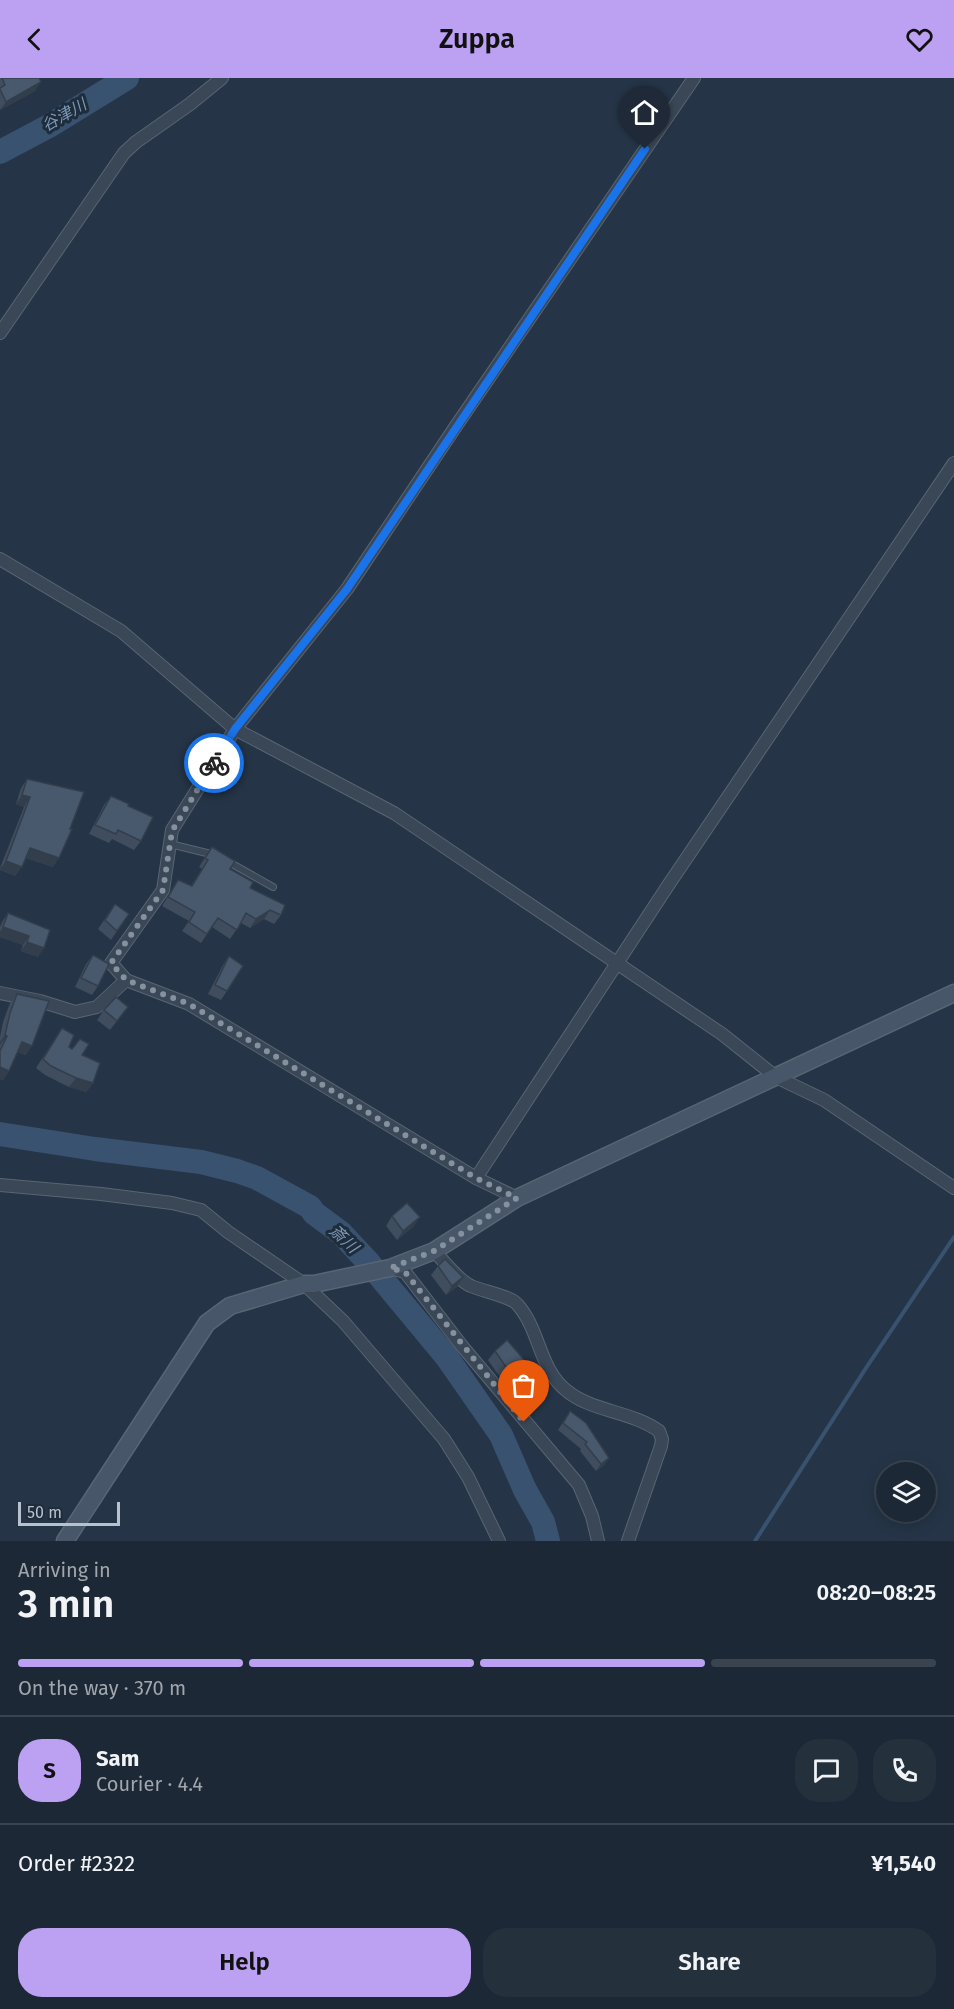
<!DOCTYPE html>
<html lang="en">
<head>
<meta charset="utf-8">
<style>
	:root { --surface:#1c2835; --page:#25303d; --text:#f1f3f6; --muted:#a0a6ad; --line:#3a4450; --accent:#bca0f2 }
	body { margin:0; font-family:"Fira Sans","Noto Sans JP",sans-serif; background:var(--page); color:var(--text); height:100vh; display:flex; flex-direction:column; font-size:22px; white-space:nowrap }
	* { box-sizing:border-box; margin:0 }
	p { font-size:20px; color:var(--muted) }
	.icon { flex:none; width:33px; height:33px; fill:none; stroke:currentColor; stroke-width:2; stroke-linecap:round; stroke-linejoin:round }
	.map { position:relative; height:1463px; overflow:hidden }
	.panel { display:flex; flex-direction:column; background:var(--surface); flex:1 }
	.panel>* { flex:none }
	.buttons { position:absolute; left:876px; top:1384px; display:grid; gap:12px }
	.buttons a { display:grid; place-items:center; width:60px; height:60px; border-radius:50%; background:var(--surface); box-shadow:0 3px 15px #0003,0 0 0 2px var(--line); font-size:30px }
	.scale { position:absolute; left:18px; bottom:15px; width:102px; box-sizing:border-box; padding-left:6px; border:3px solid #b8c2cf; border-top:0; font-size:16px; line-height:21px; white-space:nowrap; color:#b8c2cf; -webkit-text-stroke:4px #1f2c3b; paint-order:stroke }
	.pin { position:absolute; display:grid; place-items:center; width:51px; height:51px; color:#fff; margin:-62px -26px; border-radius:50% 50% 50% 0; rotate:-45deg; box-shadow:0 0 6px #0007 }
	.pin .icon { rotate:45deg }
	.courier { position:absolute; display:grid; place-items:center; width:60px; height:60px; margin:-30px; border:4px solid #1a73e8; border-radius:50%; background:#fff; color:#222; box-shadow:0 2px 8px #0007 }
	.overview em { font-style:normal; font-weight:600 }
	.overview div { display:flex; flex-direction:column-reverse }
	.overview { display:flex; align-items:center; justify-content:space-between; height:102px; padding:0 18px }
	h1 { font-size:39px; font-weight:600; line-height:45px }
	.bar { display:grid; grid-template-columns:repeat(4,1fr); gap:9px 6px; align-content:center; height:72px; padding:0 18px }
	.bar i { height:8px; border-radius:4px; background:var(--line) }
	.bar .on { background:var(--accent) }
	.bar p { grid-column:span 4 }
	.line { display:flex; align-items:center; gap:15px; padding:0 18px; border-top:2px solid var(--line) }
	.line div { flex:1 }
	.round { display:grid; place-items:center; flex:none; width:63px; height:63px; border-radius:24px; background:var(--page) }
	.cta { display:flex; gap:12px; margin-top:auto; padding:12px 18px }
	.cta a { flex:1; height:69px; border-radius:24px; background:var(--accent); color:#111; font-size:24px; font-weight:600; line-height:69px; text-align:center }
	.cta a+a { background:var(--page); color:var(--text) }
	header { display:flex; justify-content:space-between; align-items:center; height:78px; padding:0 18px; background:var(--accent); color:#111; font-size:27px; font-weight:600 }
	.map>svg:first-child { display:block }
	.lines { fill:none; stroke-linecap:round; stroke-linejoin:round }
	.stream { stroke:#38526f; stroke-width:4 }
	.river { stroke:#38526f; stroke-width:24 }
	.lane-casing { stroke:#596573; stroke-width:8 }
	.street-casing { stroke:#596573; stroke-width:14 }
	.secondary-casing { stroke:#596573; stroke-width:19 }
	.lane { stroke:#3a4756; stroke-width:6 }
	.street { stroke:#3a4756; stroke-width:12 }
	.secondary { stroke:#485669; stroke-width:16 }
	.wall { fill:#3f4d5e }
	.shaded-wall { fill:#333e4c }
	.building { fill:#49596d; stroke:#333e4c; stroke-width:1.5 }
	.done { stroke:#85919f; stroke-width:6; stroke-dasharray:0 10.8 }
	.route { stroke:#1a73e8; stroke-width:8 }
	.labels { text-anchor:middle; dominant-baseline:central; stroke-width:6; stroke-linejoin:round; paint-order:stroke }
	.water-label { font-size:16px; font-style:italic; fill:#7d99b8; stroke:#1f2c3b }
</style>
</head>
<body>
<header><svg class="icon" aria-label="back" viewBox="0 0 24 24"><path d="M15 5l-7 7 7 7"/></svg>Zuppa<svg class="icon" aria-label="heart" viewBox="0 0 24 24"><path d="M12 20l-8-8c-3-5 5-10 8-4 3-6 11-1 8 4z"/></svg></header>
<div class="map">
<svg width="954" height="1463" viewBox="0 0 954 1463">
	<rect width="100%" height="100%" fill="#253547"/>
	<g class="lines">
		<polyline class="stream" points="755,1463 866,1290 954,1159"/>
		<g class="river">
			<polyline points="0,74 49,48 127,0"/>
			<polyline points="0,1056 95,1071 201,1084 237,1093 257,1100 310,1129 314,1135 341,1155 368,1184 446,1278 501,1357 525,1412 543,1444 548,1463"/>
		</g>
		<g class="lane-casing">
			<g id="lane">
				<polyline points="170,766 215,777"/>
				<polyline points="227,783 273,809"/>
			</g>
		</g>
		<g class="street-casing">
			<g id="street">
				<polyline points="0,255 124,75 136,64 190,26 222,0"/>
				<polyline points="0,481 121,553 235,651 394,735 722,956 776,999 824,1022 954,1110"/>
				<polyline points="0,915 40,923 75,934 97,929 126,902"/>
				<polyline points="476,1100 669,806 954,385"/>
				<polyline points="0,1107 101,1116 172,1125 201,1132 228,1154 304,1206 343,1243 444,1361 468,1399 499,1463"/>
				<polyline points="517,1120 476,1100 189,926 126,902 111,885 163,812 172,752 235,651 347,511 456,348 694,0"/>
				<path d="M434,1173C444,1183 459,1203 471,1208C482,1213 510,1218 517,1226C540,1251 539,1292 567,1313C593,1334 631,1333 659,1353L662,1361L661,1368L628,1463"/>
				<polyline points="390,1190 405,1194 462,1268 579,1407 592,1438 598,1463"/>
			</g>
		</g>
		<g class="secondary-casing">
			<polyline id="secondary" points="65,1463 207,1245 230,1228 304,1206 314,1206 390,1190 434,1173 517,1120 954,915"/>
		</g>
		<use href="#lane" class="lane"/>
		<use href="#street" class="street"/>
		<use href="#secondary" class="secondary"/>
	</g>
	<g class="wall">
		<polygon points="0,0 39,0 35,13 0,32"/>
		<polygon points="27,701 53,789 26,780 15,798 0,792 0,790 24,729 16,726 21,710"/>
		<polygon points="111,718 128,728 141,763 134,772 112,761 109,765 89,756 104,727"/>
		<polygon points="212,769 230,791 281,837 274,846 264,841 250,850 241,845 230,861 212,849 201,865 182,853 189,843 162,828 178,802 191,808 202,791 199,789"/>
		<polygon points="115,826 129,836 111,862 98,851"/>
		<polygon points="8,835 50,852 38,879 21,873 23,867 0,859 0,849 2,844"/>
		<polygon points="93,877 98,908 92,917 75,909 86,886"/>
		<polygon points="229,878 227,913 221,922 208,916 223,887"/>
		<polygon points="17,916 26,977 17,974 9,993 3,1002 0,1001 0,959 3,944 10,925"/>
		<polygon points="128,929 110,952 97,942 104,932"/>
		<polygon points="56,959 82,977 93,1005 86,1014 69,1009 45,997 36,990"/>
		<polygon points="392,1138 414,1148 397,1162 386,1148"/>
		<polygon points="438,1188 463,1199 457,1209 446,1217 431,1197"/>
		<polygon points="495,1273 520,1293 504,1305 488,1282"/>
		<polygon points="570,1333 609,1380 604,1387 596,1393 580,1373 581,1371 558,1352"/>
	</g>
	<g class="shaded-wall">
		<polygon points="41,4 35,13 0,32 6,24"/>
		<polygon points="22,717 30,719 24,729 16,726"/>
		<polygon points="30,770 59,780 53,789 24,779"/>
		<polygon points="6,783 22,789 15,798 0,792 0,791"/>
		<polygon points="270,832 264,841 250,850 256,841"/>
		<polygon points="3,849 29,858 23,867 0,859 0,854"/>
		<polygon points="27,864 44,870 38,879 21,873"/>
		<polygon points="5,957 7,958 0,967 0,964"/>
		<polygon points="22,964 32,968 26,977 15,973"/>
		<polygon points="0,989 9,993 3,1002 0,1001"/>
		<polygon points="76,1000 93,1005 86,1014 69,1009"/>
		<polygon points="420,1139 414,1148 397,1162 403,1153"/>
		<polygon points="463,1199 457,1209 446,1217 452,1208"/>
		<polygon points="526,1284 520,1293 504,1305 511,1296"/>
		<polygon points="609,1380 604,1387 596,1393 601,1386"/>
	</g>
	<g class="building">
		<polygon points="2,0 39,0 41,4 6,24 0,11 0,10 5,7"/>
		<polygon points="27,701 84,714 70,751 72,751 59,780 30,770 22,789 6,783 30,719 22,717"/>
		<polygon points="111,718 129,726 128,728 153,739 141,763 118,752 116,756 95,747"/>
		<polygon points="212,769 235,783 230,791 253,804 250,810 285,827 281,837 270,832 256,841 246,835 237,852 218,840 207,856 189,844 195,834 168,819 178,802 192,808 208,782 205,780"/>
		<polygon points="115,826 129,836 117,853 105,842"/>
		<polygon points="8,835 50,852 44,870 27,864 29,858 3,849"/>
		<polygon points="93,877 109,886 98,908 81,900"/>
		<polygon points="229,878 243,888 227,913 215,907"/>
		<polygon points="17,916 49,923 32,968 22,964 9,993 0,989 0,973 7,958 5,957 10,935"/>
		<polygon points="116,919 128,929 117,943 104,932"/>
		<polygon points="62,950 74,957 69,969 72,971 80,961 89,966 82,977 100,985 93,1005 76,1000 51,988 43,981"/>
		<polygon points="407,1125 420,1139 403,1153 392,1138"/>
		<polygon points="445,1181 463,1199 452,1208 438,1188"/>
		<polygon points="507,1262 526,1284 511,1296 495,1273"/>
		<polygon points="570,1333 586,1345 609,1380 601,1386 585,1366 587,1364 563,1345"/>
	</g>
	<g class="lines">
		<polyline class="done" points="214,685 172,753 163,812 111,885 126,902 189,926 476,1100 517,1120 434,1173 390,1190 405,1194 524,1344"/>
		<polyline class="route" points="214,685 235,651 347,511 645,71"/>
	</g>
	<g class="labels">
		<g class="water-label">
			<text transform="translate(64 37) rotate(-30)">谷津川</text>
			<text transform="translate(344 1161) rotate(43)">斎川</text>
		</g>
	</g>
</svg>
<div class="buttons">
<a><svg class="icon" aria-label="layers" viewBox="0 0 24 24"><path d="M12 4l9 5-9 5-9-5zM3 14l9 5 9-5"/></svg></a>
</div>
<div class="scale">50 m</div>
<div class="pin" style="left:524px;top:1344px;background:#ea580c"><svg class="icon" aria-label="bag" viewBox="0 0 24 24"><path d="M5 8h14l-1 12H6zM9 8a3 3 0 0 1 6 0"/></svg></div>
<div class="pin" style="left:645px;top:71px;background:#1f2937"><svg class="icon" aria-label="home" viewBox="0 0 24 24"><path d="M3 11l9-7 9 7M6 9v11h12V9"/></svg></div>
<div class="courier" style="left:214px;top:685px"><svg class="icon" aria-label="bike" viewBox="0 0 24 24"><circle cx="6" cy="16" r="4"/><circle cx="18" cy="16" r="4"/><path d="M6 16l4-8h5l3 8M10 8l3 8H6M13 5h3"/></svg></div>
</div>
<section class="panel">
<div class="overview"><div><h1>3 min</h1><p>Arriving in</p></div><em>08:20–08:25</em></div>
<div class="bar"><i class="on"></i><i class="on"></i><i class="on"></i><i></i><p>On the way · 370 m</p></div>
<div class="line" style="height:108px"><b class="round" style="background:var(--accent);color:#111">S</b><div><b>Sam</b><p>Courier · 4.4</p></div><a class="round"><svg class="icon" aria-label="chat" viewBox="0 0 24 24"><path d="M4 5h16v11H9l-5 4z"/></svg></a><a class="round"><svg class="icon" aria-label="phone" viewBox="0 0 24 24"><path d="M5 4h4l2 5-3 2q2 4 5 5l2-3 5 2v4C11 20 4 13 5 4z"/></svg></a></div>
<div class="line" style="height:78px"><div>Order #2322</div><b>¥1,540</b></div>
<div class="cta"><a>Help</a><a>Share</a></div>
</section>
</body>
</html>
